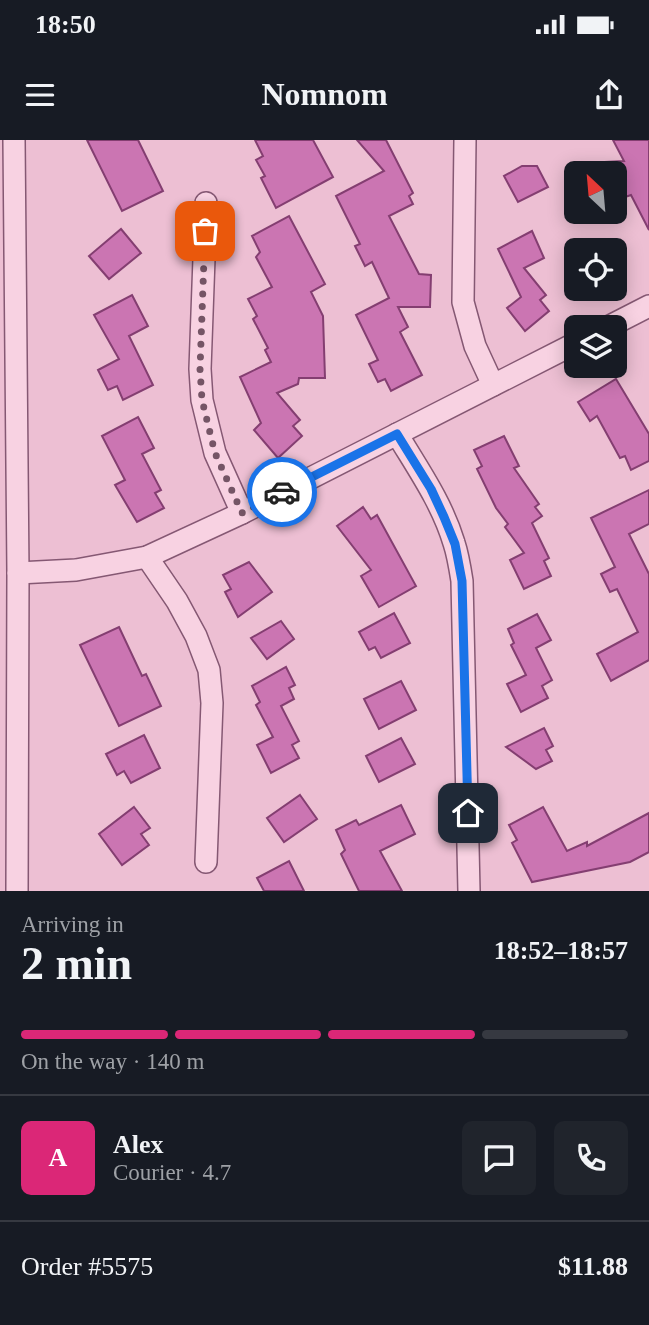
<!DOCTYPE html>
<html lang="en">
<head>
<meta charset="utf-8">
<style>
	:root { --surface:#171b24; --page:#20242c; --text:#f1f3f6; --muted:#9ea1a6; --line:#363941; --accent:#db2777 }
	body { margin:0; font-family:"Times New Roman",serif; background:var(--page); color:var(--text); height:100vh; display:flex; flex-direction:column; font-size:26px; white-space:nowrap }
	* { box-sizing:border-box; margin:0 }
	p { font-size:23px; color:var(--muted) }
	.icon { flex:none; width:38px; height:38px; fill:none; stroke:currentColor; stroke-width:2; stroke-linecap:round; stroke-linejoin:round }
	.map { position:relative; height:751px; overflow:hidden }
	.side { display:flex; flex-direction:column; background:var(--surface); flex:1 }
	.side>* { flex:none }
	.needle { width:46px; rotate:334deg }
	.tools { position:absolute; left:564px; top:21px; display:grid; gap:14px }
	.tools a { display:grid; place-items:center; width:63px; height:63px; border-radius:10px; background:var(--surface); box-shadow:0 4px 18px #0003; font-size:35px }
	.pin { position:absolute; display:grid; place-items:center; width:60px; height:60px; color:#fff; margin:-30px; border-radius:14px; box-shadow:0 4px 10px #0006 }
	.courier { position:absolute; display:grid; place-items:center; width:70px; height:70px; margin:-35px; border:5px solid #1a73e8; border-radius:50%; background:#fff; color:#222; box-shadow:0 2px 9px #0007 }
	.headline em { font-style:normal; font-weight:700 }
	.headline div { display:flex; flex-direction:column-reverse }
	.headline { display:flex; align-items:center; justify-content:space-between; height:119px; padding:0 21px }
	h1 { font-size:46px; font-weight:700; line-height:52px }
	.bar { display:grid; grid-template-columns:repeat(4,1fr); gap:10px 7px; align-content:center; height:84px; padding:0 21px }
	.bar i { height:9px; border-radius:5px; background:var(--line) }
	.bar .current { background:var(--accent) }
	.bar p { grid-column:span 4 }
	.line { display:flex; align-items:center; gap:18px; padding:0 21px; border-top:2px solid var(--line) }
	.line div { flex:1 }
	.round { display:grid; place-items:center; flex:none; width:74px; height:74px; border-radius:10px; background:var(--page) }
	.status { display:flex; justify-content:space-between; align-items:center; height:49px; padding:0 35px; background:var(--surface); direction:ltr }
	.status svg { height:19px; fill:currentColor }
	header { display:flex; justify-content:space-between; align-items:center; height:91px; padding:0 21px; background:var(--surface); font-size:32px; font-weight:700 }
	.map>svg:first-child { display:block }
	.building { fill:#cb75b2; stroke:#843e71; stroke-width:2 }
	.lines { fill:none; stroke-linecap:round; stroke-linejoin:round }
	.minor-casing { stroke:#855873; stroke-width:24 }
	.minor { stroke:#f8d2e2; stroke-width:21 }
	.done { stroke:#755566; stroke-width:7; stroke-dasharray:0 12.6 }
	.route { stroke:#1a73e8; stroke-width:9 }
</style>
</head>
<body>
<div class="status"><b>18:50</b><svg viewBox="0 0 49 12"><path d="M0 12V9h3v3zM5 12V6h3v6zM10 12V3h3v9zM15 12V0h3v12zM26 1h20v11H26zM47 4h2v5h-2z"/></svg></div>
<header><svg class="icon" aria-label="menu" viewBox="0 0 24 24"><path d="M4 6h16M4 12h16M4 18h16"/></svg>Nomnom<svg class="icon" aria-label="share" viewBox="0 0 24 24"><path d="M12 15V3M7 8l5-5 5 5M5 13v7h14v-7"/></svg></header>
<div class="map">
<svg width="649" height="751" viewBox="0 0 649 751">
	<rect width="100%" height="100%" fill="#edbfd3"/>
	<g class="building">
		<polygon points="87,0 138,0 163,51 122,71"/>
		<polygon points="255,0 313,0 333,37 276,68 261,38 265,36 256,20 263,16"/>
		<polygon points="357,0 386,0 413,53 409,56 413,64 389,76 419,134 431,135 430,167 398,167 408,187 400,192 422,235 391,251 385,239 378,242 369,224 378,220 356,175 389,158 372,122 365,126 355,106 360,104 336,56 384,31"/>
		<polygon points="613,0 649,0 649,90 631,55 625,57 606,22 624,21"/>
		<polygon points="522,26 537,26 548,47 518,62 504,36"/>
		<polygon points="289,76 325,144 311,152 323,176 325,238 299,238 298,244 277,253 300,280 293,286 302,296 278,318 254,290 261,283 240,237 271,222 265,210 268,208 253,179 257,176 248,159 272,147 256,117 260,112 252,96"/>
		<polygon points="121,89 141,113 109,139 89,116"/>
		<polygon points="532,91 544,118 524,128 546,155 540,160 549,171 525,191 507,168 521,157 498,109"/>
		<polygon points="132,155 148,186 129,196 153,245 123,260 117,246 108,250 98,230 119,219 94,175"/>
		<polygon points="616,239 649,294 649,321 631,330 625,316 620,318 597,276 590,281 578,262"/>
		<polygon points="138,277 154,308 142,314 161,350 155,353 164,368 137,382 115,345 125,340 102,296"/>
		<polygon points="504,296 519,326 514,328 539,364 535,367 542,376 532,383 549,418 544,421 551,436 524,449 510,420 524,413 505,387 508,384 496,368 477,329 482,326 474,310"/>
		<polygon points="649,350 649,384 629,394 649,434 649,520 611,541 597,514 638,492 617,449 610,452 601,434 615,427 591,378"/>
		<polygon points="363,367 371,379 377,375 416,446 379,467 361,436 371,430 337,386"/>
		<polygon points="249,422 272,452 238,477 225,452 231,449 223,435"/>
		<polygon points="394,473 410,503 381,518 375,507 369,510 359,492"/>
		<polygon points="537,474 551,500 536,508 552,540 542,546 548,558 521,572 507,544 526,535 511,505 514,503 508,489"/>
		<polygon points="281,481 294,499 267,519 251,498"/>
		<polygon points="119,487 142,536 146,534 161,566 119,586 80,505"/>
		<polygon points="286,527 295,545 289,548 294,559 281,566 299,601 292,605 299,618 271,633 257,605 273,597 256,565 260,562 252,546"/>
		<polygon points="401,541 416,570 379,589 364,559"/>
		<polygon points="544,588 553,606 546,610 552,621 536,629 506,607"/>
		<polygon points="144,595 160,628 131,643 124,631 117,635 106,614"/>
		<polygon points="401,598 415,624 379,642 366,616"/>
		<polygon points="300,655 317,679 284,702 267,678"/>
		<polygon points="401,665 415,694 380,711 402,751 359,751 341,714 345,710 336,690 356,680 359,685"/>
		<polygon points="134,667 150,688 141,694 149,705 122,725 99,694"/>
		<polygon points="543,667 567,711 587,702 587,706 649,673 649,712 630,722 532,742 512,703 517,700 509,685"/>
		<polygon points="289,721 304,751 264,751 257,738"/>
	</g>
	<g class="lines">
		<g class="minor-casing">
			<g id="minor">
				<polyline points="14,0 18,433 17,751"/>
				<polyline points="465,0 463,162 475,206 493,245"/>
				<polyline points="206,63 200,229 202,260 215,313 242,373"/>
				<polyline points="608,187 649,166"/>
				<path d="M397,294C418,329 442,363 454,403C458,415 460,428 462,441L469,751"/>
				<polyline points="147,417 177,461 196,496 209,530 212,563 206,722"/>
				<polyline points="18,433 76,430 147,417 242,373 576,203"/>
			</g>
		</g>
		<use href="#minor" class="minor"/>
	</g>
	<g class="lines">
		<polyline class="done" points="205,91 200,229 202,260 215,313 242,373 282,352"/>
		<polyline class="route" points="282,352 397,294 431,349 444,377 455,404 462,441 468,673"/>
	</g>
</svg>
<div class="tools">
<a><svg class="needle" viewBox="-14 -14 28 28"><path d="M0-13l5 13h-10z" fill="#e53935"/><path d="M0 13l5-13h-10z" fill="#9ea1a6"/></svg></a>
<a><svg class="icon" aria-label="locate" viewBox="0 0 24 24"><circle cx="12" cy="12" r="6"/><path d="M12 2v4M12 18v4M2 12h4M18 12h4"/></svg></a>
<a><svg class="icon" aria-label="layers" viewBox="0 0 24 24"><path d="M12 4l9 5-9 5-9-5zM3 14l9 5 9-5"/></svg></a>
</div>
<div class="pin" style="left:205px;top:91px;background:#ea580c"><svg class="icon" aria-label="bag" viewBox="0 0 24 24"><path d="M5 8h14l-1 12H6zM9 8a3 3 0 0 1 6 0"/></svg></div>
<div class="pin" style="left:468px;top:673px;background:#1f2937"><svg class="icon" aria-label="home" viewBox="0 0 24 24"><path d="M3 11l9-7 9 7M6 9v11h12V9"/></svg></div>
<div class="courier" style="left:282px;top:352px"><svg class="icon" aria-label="car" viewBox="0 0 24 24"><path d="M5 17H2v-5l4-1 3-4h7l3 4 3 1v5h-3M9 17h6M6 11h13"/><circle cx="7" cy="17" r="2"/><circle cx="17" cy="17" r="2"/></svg></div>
</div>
<section class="side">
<div class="headline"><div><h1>2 min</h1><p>Arriving in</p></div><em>18:52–18:57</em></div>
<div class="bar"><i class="current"></i><i class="current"></i><i class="current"></i><i></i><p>On the way · 140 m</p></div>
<div class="line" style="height:126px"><b class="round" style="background:var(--accent);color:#fff">A</b><div><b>Alex</b><p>Courier · 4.7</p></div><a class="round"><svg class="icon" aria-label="chat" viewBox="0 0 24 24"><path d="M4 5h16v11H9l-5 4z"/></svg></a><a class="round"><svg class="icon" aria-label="phone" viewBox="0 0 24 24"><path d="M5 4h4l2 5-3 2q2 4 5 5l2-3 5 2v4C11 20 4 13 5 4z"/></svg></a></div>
<div class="line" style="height:91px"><div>Order #5575</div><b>$11.88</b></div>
</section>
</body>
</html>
